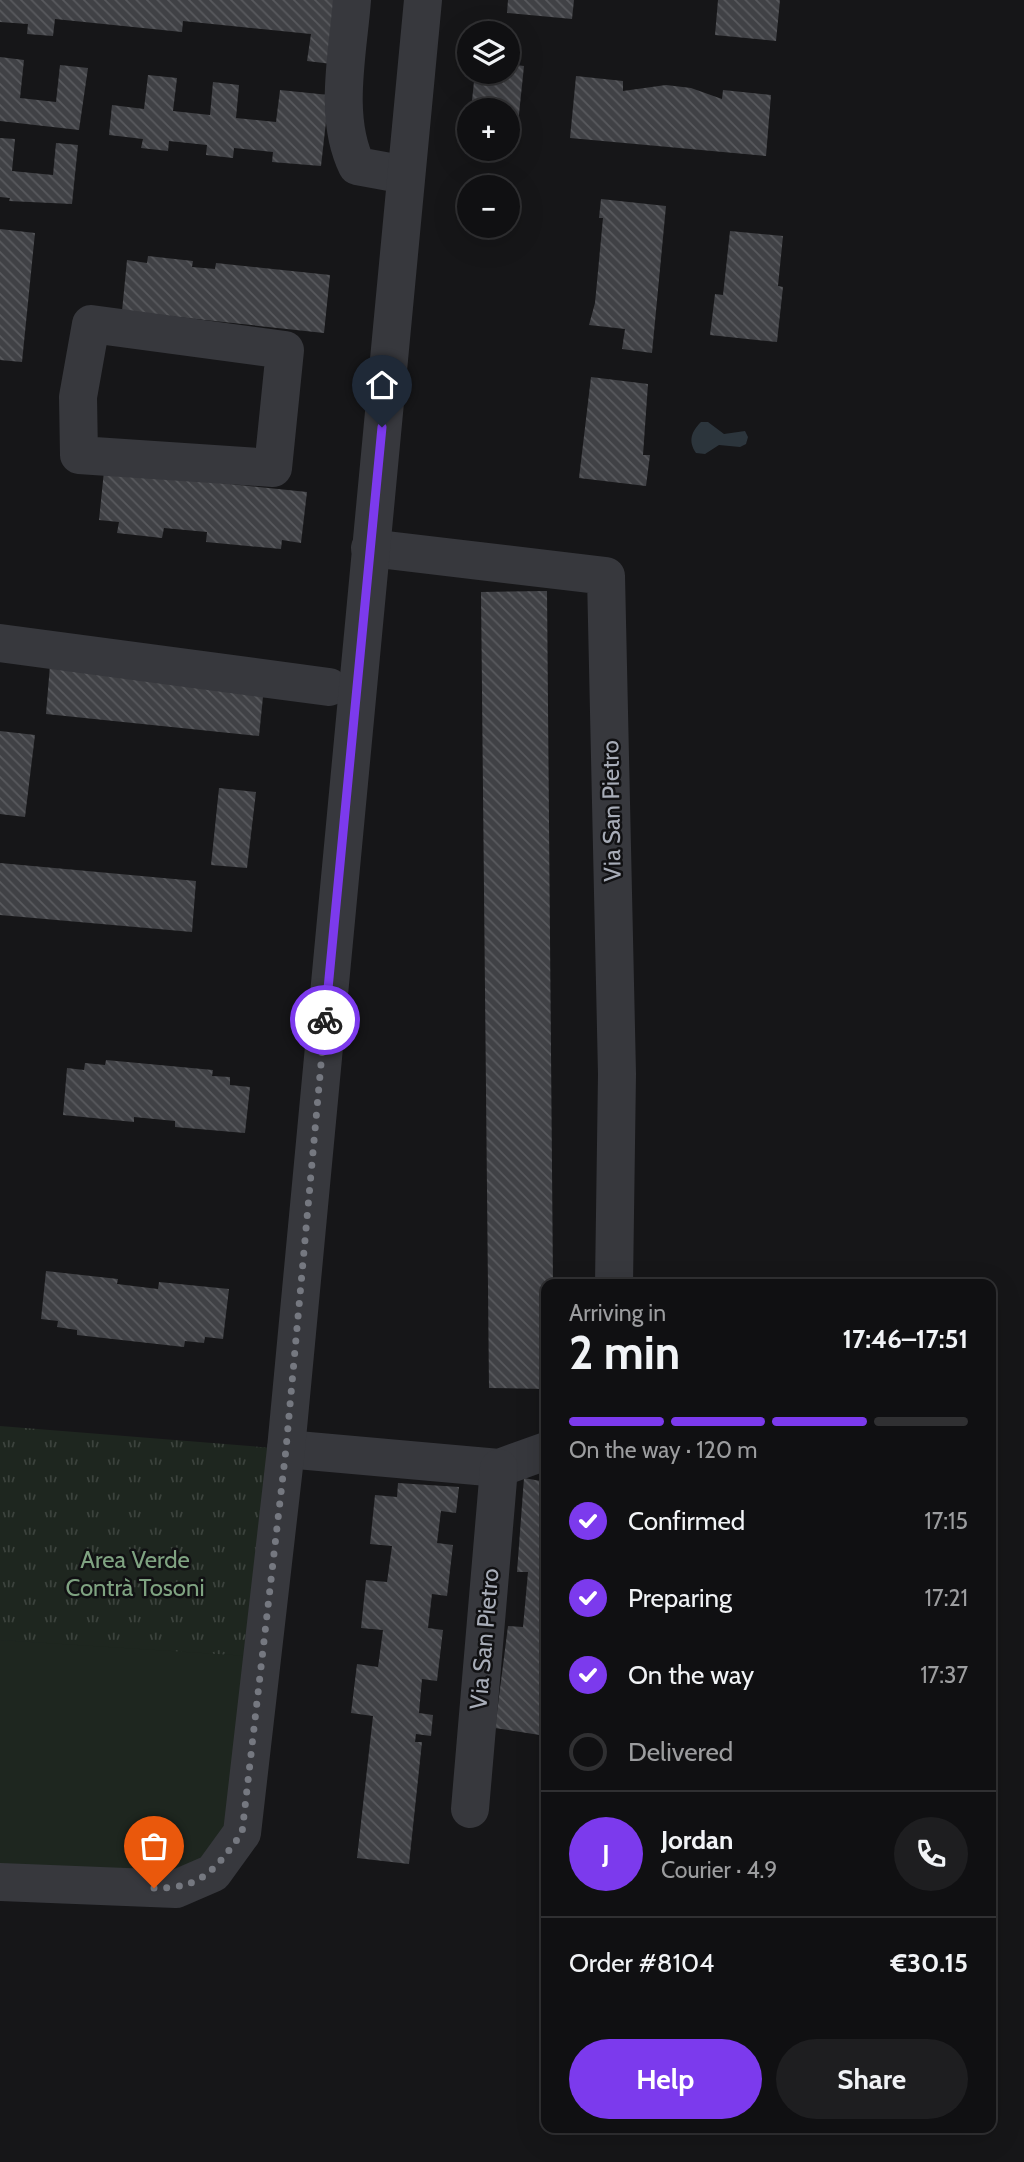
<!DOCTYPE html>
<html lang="en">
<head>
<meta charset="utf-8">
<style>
	:root { --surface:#101012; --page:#1e1e20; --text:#f1f3f6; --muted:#9c9d9f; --line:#303032; --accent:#7c3aed }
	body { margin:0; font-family:Cabin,sans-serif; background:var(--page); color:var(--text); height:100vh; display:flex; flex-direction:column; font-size:26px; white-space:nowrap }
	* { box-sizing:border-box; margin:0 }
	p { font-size:23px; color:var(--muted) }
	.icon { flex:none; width:38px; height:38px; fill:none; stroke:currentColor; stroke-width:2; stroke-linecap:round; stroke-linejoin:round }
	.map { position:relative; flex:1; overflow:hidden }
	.panel { position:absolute; left:541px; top:1279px; width:455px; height:854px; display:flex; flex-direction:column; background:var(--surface); border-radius:14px; box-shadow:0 7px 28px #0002,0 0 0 2px var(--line) }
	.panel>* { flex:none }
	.buttons { position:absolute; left:457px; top:21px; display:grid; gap:14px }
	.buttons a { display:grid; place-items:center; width:63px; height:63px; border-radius:50%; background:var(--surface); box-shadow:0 7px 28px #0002,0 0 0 2px var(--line); font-size:35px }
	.pin { position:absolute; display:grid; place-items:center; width:60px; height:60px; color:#fff; margin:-72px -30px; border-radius:50% 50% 50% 0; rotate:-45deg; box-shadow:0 0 7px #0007 }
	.pin .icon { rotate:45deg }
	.courier { position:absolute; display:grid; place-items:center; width:70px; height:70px; margin:-35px; border:5px solid #7c3aed; border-radius:50%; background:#fff; color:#222; box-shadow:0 2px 9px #0007 }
	.headline em { font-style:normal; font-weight:800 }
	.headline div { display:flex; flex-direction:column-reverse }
	.headline { display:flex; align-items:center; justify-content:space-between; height:119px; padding:0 28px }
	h1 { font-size:46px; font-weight:800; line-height:52px }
	.bar { display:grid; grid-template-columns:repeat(4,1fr); gap:10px 7px; align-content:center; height:84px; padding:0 28px }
	.bar i { height:9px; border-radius:5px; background:var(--line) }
	.bar .current { background:var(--accent) }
	.bar p { grid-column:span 4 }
	.line { display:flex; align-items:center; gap:18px; padding:0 28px; border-top:2px solid var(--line) }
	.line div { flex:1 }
	.round { display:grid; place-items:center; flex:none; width:74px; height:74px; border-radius:37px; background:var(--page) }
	ol { padding:0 28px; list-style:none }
	li { display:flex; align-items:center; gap:21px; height:77px }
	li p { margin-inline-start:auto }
	li .icon { padding:7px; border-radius:50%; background:var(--accent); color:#fff; stroke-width:4 }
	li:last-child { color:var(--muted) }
	li i { width:38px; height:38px; border:4px solid var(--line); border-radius:50% }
	.cta { display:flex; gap:14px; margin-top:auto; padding:14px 28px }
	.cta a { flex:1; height:80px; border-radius:42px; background:var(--accent); color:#fff; font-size:28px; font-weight:800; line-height:80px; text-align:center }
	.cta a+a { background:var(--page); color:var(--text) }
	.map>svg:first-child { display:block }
	.park { fill:url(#park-tufts) }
	.garden { fill:#1e261f }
	.water { fill:#2c353c }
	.building { fill:url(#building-back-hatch) }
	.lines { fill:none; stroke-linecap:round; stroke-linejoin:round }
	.minor { stroke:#37383d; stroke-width:38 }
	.done { stroke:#757880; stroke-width:7; stroke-dasharray:0 12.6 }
	.route { stroke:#7c3aed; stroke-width:9 }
	.labels { text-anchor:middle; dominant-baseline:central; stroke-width:5; stroke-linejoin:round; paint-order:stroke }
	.street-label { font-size:24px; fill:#a8adb8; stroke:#111113 }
	.park-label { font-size:24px; fill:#7fa381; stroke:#111113 }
</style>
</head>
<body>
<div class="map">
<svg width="1024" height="2162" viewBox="0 0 1024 2162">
	<defs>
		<pattern id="park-tufts" width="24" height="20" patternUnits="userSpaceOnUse" patternTransform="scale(1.75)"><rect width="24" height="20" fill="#1e261f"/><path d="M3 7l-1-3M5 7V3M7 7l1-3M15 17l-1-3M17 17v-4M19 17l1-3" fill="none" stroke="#3c433d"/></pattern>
		<pattern id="building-back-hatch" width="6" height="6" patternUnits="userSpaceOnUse" patternTransform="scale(1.75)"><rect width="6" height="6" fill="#404145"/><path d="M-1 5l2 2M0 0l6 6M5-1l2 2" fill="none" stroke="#595a5e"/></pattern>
	</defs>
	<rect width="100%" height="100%" fill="#161618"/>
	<polygon class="park" points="0,1426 286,1449 262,1657 0,1882"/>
	<polygon class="garden" points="0,1640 262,1657 242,1833 213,1873 0,1882"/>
	<path class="water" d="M701,422H708L724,434L745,431L748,437L746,444L740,447L719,445L705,454L696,453C688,441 691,432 701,422Z"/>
	<g class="building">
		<polygon points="0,0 339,0 332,64 307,61 311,34 183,21 182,32 55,19 53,36 27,34 28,24 0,22"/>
		<polygon points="508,0 574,0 572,19 507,13"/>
		<polygon points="718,0 780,0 776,41 715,35"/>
		<polygon points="0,57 24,60 20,98 56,102 60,65 88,68 79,130 0,121"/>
		<polygon points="508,64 524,66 516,143 508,142 508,110 471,110 475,72 508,72"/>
		<polygon points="148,75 177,78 173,111 210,115 213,82 239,85 236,118 276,122 280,90 329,95 321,166 272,162 273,152 234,148 233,158 206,155 207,145 169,141 168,151 141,148 143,139 109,135 112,105 144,109"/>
		<polygon points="576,76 623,81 623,91 666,85 691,88 722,99 723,90 771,95 766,156 570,138"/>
		<polygon points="0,138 15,139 12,171 53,175 56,143 78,145 72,204 9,201 10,198 0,197"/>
		<polygon points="601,199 666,206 652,353 622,349 625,329 589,325 595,303 603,218 599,218"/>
		<polygon points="0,229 35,233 22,362 0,360"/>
		<polygon points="730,231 783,236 778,286 783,287 777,342 710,335 715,294 723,295"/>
		<polygon points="148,256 193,261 192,267 215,269 216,263 330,275 324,333 122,311 127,260 147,263"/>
		<polygon points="591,377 648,384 643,455 650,455 646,486 579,478"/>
		<polygon points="104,471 307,492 301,543 282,540 281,549 206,542 207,532 164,528 162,538 117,533 119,522 99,520"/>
		<polygon points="547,591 553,1284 546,1284 546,1389 489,1388 481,592"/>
		<polygon points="50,665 264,687 259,736 46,714"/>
		<polygon points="0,731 35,735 25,817 0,814"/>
		<polygon points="219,788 256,792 247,868 211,865"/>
		<polygon points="0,863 196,881 192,932 0,915"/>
		<polygon points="106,1060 213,1070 212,1076 230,1077 230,1085 250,1087 245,1133 175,1127 175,1121 134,1117 134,1122 63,1115 67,1068 84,1070 85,1063 105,1065"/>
		<polygon points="46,1271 118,1279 117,1284 158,1289 159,1282 229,1289 223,1339 205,1337 204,1343 185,1341 184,1347 77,1335 77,1330 57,1327 58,1321 41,1319"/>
		<polygon points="524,1478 546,1482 546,1736 495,1728 508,1626 523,1627 528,1572 517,1572"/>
		<polygon points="398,1483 459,1487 456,1513 441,1511 437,1543 453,1545 447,1596 432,1594 428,1628 443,1630 437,1681 422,1679 419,1713 433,1715 431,1736 416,1734 415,1742 422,1742 409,1864 357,1858 373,1716 351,1713 357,1664 378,1667 383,1630 361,1628 366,1580 387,1582 392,1546 370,1544 375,1495 397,1497"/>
	</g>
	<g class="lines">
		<g class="minor">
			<path d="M352,0C348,53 333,117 357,166L406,175"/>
			<polygon points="91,324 285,350 273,468 79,455 78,397"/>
			<polyline points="370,548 606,576 617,1074 614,1284"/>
			<polyline points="0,643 329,687"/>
			<polyline points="286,1449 499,1468 546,1451"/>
			<polyline points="470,1809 499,1468"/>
			<polyline points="0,1882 176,1889 213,1873 242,1833 286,1449 423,0"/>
		</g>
	</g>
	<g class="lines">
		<path class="done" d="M154,1888C203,1889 215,1869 242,1833L286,1449L325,1020"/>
		<polyline class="route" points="325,1020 382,427"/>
	</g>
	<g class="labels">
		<g class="street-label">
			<text transform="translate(611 811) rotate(-91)">Via San Pietro</text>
			<text transform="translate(484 1639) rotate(-85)">Via San Pietro</text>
		</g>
		<g class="park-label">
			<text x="135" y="1559">Area Verde<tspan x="135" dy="28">Contrà Tosoni</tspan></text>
		</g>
	</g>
</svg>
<div class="buttons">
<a><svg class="icon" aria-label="layers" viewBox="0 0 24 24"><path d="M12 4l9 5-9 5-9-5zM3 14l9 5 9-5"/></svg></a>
<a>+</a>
<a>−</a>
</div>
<div class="pin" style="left:154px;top:1888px;background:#ea580c"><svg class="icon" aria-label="bag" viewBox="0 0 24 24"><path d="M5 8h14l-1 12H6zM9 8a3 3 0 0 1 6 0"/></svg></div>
<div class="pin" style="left:382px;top:427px;background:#1f2937"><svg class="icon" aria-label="home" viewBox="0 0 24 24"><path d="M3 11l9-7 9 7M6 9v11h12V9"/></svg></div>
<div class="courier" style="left:325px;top:1020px"><svg class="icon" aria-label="bike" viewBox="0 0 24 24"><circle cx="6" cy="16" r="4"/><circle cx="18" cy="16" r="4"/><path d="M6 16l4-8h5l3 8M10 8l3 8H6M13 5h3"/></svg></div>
<section class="panel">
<div class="headline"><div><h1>2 min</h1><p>Arriving in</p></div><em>17:46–17:51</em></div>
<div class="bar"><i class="current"></i><i class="current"></i><i class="current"></i><i></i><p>On the way · 120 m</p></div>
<ol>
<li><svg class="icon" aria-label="check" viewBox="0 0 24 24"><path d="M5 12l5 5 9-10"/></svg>Confirmed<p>17:15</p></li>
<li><svg class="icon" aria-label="check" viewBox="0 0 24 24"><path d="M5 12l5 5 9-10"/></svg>Preparing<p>17:21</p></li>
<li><svg class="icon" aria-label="check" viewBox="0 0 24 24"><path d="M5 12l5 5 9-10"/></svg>On the way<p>17:37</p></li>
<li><i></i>Delivered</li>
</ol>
<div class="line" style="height:126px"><b class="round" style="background:var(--accent);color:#fff">J</b><div><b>Jordan</b><p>Courier · 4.9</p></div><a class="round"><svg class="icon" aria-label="phone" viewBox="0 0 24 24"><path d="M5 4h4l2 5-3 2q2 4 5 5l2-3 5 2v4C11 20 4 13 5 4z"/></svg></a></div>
<div class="line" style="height:91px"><div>Order #8104</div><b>€30.15</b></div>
<div class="cta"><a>Help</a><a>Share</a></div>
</section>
</div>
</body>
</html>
